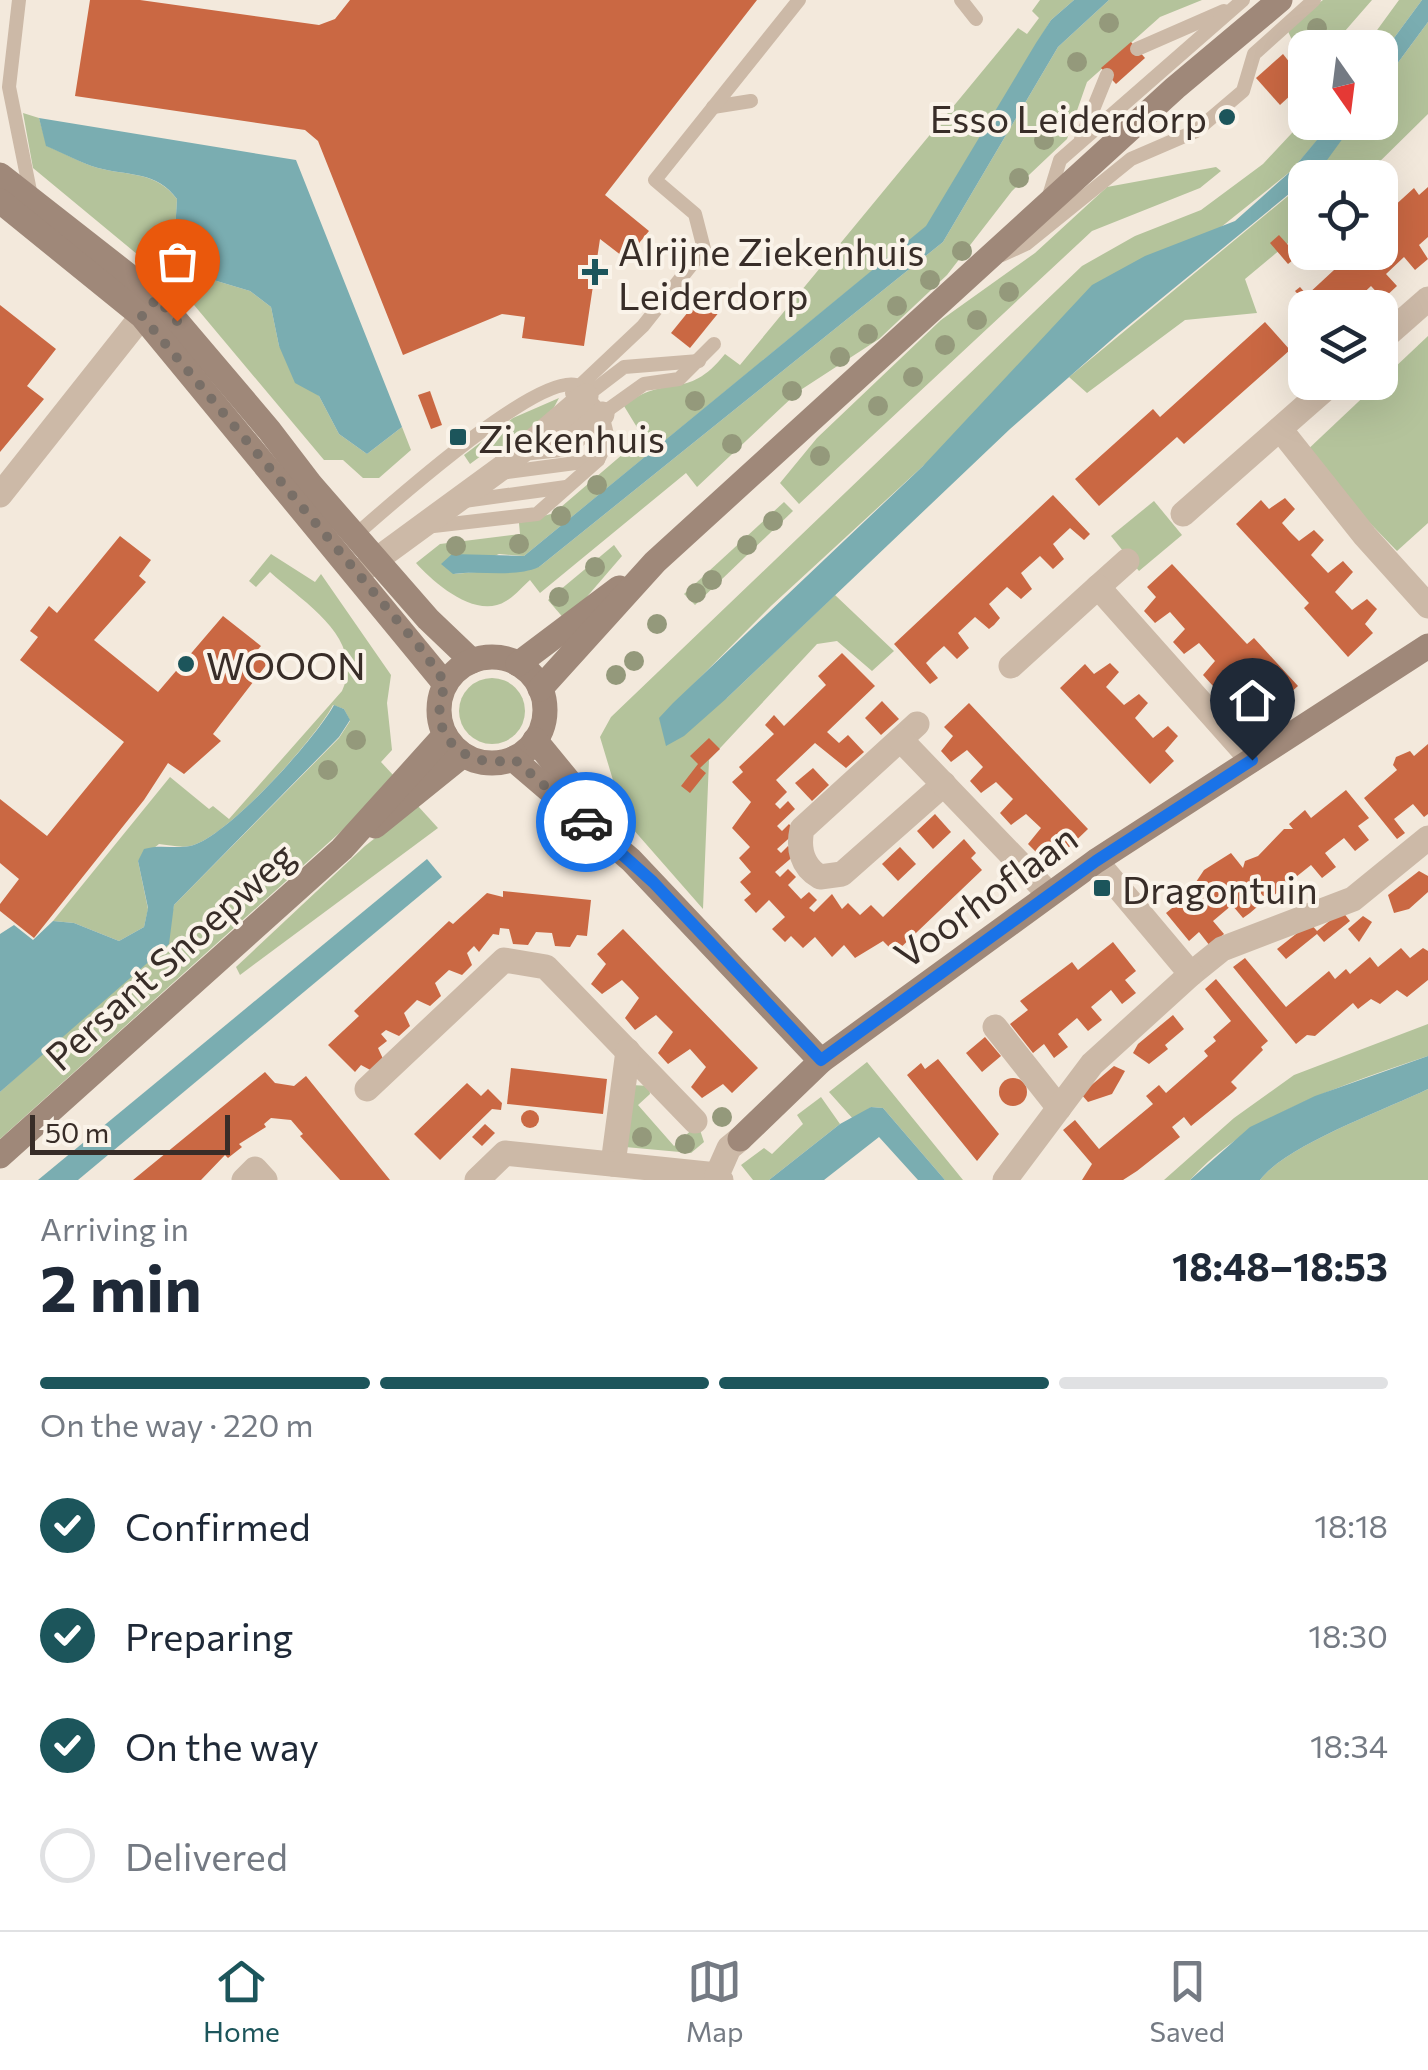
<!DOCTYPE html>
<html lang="en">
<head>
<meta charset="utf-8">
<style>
	:root { --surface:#fff; --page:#f6f6f7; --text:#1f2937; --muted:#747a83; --line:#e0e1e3; --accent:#1c555b }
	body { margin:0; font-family:Commissioner,sans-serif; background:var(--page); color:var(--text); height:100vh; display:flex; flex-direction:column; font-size:38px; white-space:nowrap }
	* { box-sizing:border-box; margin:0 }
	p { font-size:32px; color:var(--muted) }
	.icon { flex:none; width:55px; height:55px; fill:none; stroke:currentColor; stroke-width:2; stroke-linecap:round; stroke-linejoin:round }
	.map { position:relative; height:1180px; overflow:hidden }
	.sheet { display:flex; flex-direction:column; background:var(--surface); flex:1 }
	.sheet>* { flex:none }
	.needle { width:65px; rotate:166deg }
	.controls { position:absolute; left:1288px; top:30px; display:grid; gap:20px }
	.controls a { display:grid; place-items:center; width:110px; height:110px; border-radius:20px; background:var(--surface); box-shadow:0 10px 40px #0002; font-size:50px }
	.scale { position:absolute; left:30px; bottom:25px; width:200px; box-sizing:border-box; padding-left:10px; border:5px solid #382d28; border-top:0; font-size:28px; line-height:35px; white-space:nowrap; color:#382d28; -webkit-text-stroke:8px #faf3e9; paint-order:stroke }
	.pin { position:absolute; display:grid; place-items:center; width:85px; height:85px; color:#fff; margin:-102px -42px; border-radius:50% 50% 50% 0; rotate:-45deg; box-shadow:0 0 10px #0007 }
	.pin .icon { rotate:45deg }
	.courier { position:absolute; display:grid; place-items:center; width:100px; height:100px; margin:-50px; border:8px solid #1a73e8; border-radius:50%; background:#fff; color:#222; box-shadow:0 2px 12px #0007 }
	.head em { font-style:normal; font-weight:700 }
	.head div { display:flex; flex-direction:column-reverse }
	.head { display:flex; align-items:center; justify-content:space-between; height:170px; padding:0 40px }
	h1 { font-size:65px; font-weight:700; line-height:75px }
	.bar { display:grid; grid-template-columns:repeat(4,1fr); gap:15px 10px; align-content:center; height:120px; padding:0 40px }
	.bar i { height:12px; border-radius:8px; background:var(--line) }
	.bar .on { background:var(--accent) }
	.bar p { grid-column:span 4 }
	ol { padding:0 40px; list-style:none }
	li { display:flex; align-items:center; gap:30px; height:110px }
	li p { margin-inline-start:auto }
	li .icon { padding:10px; border-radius:50%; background:var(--accent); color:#fff; stroke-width:4 }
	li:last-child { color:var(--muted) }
	li i { width:55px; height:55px; border:5px solid var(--line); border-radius:50% }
	.tabs { display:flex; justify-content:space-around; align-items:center; height:140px; border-top:2px solid var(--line); background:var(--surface); font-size:28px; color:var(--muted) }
	.tabs a { display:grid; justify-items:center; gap:5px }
	.tabs .on { color:var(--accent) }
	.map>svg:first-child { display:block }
	.green { fill:#b4c39b }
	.water { fill:#7aadb1 }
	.building { fill:#ca6843 }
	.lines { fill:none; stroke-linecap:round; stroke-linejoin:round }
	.lane { stroke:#ccb9a7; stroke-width:14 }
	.street { stroke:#ccb9a7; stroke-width:25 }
	.secondary { stroke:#9f8879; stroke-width:25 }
	.tree { fill:#94997b }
	.done { stroke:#796f67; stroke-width:10; stroke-dasharray:0 18 }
	.route { stroke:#1a73e8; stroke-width:12 }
	.poi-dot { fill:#1c555b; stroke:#faf3e9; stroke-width:4 }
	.labels { text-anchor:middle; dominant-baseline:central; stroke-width:8; stroke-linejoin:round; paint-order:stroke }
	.poi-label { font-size:38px; fill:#382d28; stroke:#faf3e9; text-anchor:start }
	.street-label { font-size:38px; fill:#382d28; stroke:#faf3e9 }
</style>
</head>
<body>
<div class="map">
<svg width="1428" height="1180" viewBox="0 0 1428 1180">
	<rect width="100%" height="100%" fill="#f3e9dc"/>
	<g class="green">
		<path d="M1040,0H1074L1051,20L927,226L524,556L499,554L453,574L539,567L943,242L1058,47L1109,0H1202L1160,17L1087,82L1067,139L1012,191L947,275L879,339L799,391L697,487L686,473L540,593L530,580C523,586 515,596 506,601C476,620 434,583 416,563L440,544L520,534L519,523L554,513L630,448L638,429L624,406C666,372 686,403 725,354L740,365L1018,28L1027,34L1039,18L1032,11Z"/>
		<polygon points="1323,0 1372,0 1331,47 1305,48 1305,68 1286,27"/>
		<polygon points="1399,0 1422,0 1380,57 1380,48 1364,48"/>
		<polygon points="1428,22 1428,114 1364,177 1310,178 1354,123 1380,122 1380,87"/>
		<path d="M23,113L39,118L47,146C64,153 81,163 98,168C128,176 156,171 177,199L175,232L210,279L250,291L271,307L279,346L319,396L339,434L367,454L402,427L411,450L379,478H363L343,460H324L184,293L33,168Z"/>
		<polygon points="1305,119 1332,123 1291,171 923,466 771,606 660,718 727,698 835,595 894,651 872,671 837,641 817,644 709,760 703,909 625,820 600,737 611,717 1082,266 1135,236 1201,210 1263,164"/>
		<polygon points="1216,167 1221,171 1200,188 1092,231 799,504 780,483 817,438 941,320 1035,253 1107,187"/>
		<polygon points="1305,182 1305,229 1245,279 1257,313 1185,320 1087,393 1069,377"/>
		<polygon points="1428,336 1428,523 1397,551 1303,454"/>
		<polygon points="559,398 544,426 503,459 493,447 470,464 464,455 513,418"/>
		<polygon points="1154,501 1182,535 1139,571 1111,536"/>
		<polygon points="784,502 793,511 695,605 684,594"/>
		<polygon points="614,545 622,556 566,621 548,600"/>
		<path d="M271,554L315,582L321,574L391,675L387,703L392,750L381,762L394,776L357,817L0,1139V1092L53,1044L171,919L174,905L339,738L350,721L344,709L333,705C316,738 226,839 190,846C181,848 168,845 159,844L138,861L148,909L144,927L119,941L74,923L53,921L170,777L209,809L213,806L229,819L342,691C366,638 304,603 270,572L256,587L249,581Z"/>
		<circle cx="492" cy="711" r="33"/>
		<polygon points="417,805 438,828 240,975 236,967 365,846"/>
		<path d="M1428,1024V1056C1346,1084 1250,1113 1190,1180H1164L1234,1118L1294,1075Z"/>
		<polygon points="867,1062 963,1180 945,1180 883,1108 871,1107 854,1120 829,1092"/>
		<polygon points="632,1085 649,1086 650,1094 638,1105 674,1146 698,1124 704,1142 691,1153 625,1147"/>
		<path d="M1428,1089V1180H1260C1286,1145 1385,1110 1428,1089Z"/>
		<polygon points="821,1097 840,1124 769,1180 753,1180 741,1165 764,1148 772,1154 803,1124 797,1115"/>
	</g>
	<g class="water">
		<path d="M1074,0H1109L1058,47L943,242L539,567C514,578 481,570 453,574L441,564L452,554L524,556L926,226L1036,43L1051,20Z"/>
		<polygon points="1422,0 1428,0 1428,22 1380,87 1380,57"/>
		<path d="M39,118L296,160L402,427L367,454L339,434L319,396L295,383L279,346L271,307L250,291L210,279L188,259L175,232L177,199C157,171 128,176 98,168C81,163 63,153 46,146Z"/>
		<polygon points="1332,122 1354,123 1322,167 1118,334 1010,429 727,698 684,736 666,746 659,718 673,703 923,466 1092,285 1145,256 1235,221 1291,171"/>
		<path d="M334,705L344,709L350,720L339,737L174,905L169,944L0,1092V934L14,925L33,940L53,921L74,923L119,941L144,927L148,908L138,861L144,849C160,844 174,849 190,846C226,839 316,738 334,705Z"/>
		<polygon points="427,859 442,877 78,1180 38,1180"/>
		<path d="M1428,1056V1089C1385,1110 1286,1145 1260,1180H1190L1250,1127L1315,1096Z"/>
		<polygon points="871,1107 883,1108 945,1180 918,1180 879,1137 824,1180 769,1180 840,1124"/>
	</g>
	<g class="building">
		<polygon points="90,0 140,0 319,25 335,19 350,0 757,0 605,195 649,231 626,259 600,239 584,346 522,338 525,317 502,314 403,355 318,141 305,130 75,96"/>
		<polygon points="1131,42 1145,58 1116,84 1101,68"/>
		<polygon points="1283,54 1305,82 1280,105 1256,78"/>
		<polygon points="1428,187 1428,237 1419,245 1428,259 1415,270 1404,257 1386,274 1397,286 1383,299 1371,286 1353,303 1357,308 1305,308 1305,330 1288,311 1302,299 1295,291 1300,287 1307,295 1334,270 1327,262 1333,257 1340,265 1351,252 1380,252 1380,219 1414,188 1419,195"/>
		<polygon points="1279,235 1298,256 1288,264 1270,243"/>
		<polygon points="701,296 720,311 690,348 671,333"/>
		<polygon points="0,305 56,349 27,386 44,399 0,452"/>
		<polygon points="1265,322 1290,350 1184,444 1177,437 1099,506 1075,479 1153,409 1160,417"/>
		<polygon points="430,391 442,425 431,429 418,395"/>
		<polygon points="1053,495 1090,534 1084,540 1070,528 1053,544 1064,559 1053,569 1040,556 1021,573 1032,589 1021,599 1007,587 989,604 1000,618 994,625 989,629 975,617 958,633 969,648 957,659 944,646 934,655 926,663 938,678 930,684 894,644"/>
		<polygon points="1285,498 1295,509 1282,523 1290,532 1299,541 1314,530 1324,540 1311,555 1328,573 1343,561 1353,572 1335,592 1352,610 1367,599 1377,609 1365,624 1373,633 1348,657 1304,608 1309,603 1236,524 1261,500 1269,509"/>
		<polygon points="120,536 151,560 139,576 146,582 94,640 158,692 223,616 261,646 254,654 267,664 213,734 221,741 184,774 168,763 144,800 34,938 0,911 0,904 19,879 0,863 0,799 47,836 124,742 20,660 38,637 30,631 49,606 57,613"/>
		<polygon points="1172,564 1247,644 1254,638 1298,686 1272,709 1264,701 1249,713 1239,702 1251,687 1234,669 1213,686 1203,675 1215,661 1199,643 1184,654 1173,642 1185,629 1170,612 1155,623 1144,611 1156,597 1147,587"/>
		<polygon points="842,653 875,686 827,732 839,743 848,735 864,752 846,768 815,743 776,780 787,792 775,804 780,809 788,801 795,809 777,826 782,831 789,824 796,832 777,849 781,853 788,846 796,854 775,872 780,877 788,869 796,877 788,885 801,899 809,892 817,900 809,908 814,912 832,894 842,909 848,903 860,915 871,905 883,917 964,839 976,853 971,858 982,870 895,953 883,941 855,958 844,945 832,957 815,937 803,948 791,936 785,942 772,929 785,917 769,900 756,913 744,900 751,894 740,882 751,872 739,858 750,847 732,828 751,802 732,782 743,772 739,767 774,734 765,725 774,715 784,726 826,685 818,676"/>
		<polygon points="1110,663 1119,672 1106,687 1124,705 1139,694 1148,703 1135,718 1143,727 1153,738 1168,726 1178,736 1165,751 1174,761 1150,784 1060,688 1085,664 1094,674"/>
		<polygon points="882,701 899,719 881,735 865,718"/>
		<polygon points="969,703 1088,829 1064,852 1055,844 1039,855 1028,844 1041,828 1026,814 1011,825 1000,813 1013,799 996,782 981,793 970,781 983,767 967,750 951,762 941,751 953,736 944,727"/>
		<polygon points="709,738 720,749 700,768 706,773 690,793 681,786 698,764 690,756"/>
		<polygon points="1428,744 1428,814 1424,817 1413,804 1394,819 1405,833 1397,839 1364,798 1397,770 1393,765 1396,757 1410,751 1414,756"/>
		<polygon points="813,768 829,785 812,801 795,783"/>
		<polygon points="1346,790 1369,818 1358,826 1369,840 1355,851 1344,838 1325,853 1336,867 1322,878 1311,865 1291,881 1302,894 1288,906 1278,892 1267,901 1255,886 1247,894 1257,907 1250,913 1243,918 1232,905 1213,921 1224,934 1210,946 1199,932 1189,941 1166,913 1199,886 1196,882 1204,870 1231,853 1243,868 1245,861 1258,856 1284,829 1293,829 1289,824 1305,810 1311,818"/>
		<polygon points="935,814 951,832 933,849 917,831"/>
		<polygon points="900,847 916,864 898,881 882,864"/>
		<polygon points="1419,871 1428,876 1428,892 1409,909 1394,913 1388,895"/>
		<polygon points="503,891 591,900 587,936 577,935 570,947 555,946 552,933 536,932 528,945 513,944 509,929 500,928 499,935 493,934 479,952 474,946 467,953 472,965 462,975 449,970 435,983 441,996 430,1006 417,1000 404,1013 410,1026 399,1036 386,1030 381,1034 387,1041 378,1048 384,1061 374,1072 361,1065 355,1072 328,1045 359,1016 354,1011 449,921 453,924 487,893 503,897"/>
		<polygon points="1342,911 1350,921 1324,942 1317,934 1286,959 1277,949 1310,923 1317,931"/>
		<polygon points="1363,916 1372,922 1359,942 1348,929"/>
		<polygon points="623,929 758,1068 732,1093 723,1084 702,1098 691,1087 706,1067 690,1049 668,1064 658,1053 673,1032 656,1015 635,1030 625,1018 639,998 631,989 622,980 602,994 591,984 606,964 597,954"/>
		<polygon points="1113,942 1136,971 1125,980 1136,993 1122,1004 1111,990 1091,1007 1102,1020 1088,1031 1077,1018 1058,1034 1068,1047 1054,1058 1044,1044 1033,1053 1010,1024 1028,1010 1020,1001 1072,962 1078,970"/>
		<polygon points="1401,948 1410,958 1423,948 1428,951 1428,980 1407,997 1397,990 1380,1004 1371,999 1358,1009 1353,1003 1315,1036 1307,1035 1296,1044 1233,967 1245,958 1286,1007 1329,971 1335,979 1346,969 1350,974 1370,957 1378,967"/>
		<polygon points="1216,979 1268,1041 1261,1047 1263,1050 1231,1082 1237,1088 1233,1092 1191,1126 1184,1117 1172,1127 1180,1137 1137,1171 1123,1180 1082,1180 1092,1164 1063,1130 1075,1120 1099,1149 1153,1104 1146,1096 1159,1085 1166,1093 1208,1056 1204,1051 1216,1041 1213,1037 1231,1021 1205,989"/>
		<polygon points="1173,1015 1184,1029 1165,1045 1168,1049 1149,1064 1133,1053 1138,1044"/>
		<polygon points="985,1037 1001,1056 982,1072 966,1053"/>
		<polygon points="938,1059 999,1134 977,1161 907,1075 921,1063 925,1069"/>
		<polygon points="1114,1066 1125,1071 1112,1094 1088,1102 1081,1094"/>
		<polygon points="511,1068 607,1079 603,1114 507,1104"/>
		<polygon points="265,1072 275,1083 294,1086 306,1076 390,1180 340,1180 300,1136 303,1134 291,1120 271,1118 264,1124 266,1127 239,1144 242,1147 228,1158 225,1155 201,1180 133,1180"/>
		<circle cx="1013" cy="1092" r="14"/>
		<polygon points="467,1083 481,1096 488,1089 502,1103 501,1110 492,1109 440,1160 414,1134"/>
		<circle cx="530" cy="1119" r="9"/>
		<polygon points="485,1124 495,1133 482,1146 472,1137"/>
	</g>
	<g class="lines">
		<g class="lane">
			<polyline points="19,0 9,87 31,196"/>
			<polyline points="961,0 976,19"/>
			<polyline points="1137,49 1224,11"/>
			<polyline points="713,107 751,101"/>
			<polyline points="1081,139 1107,75"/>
			<polyline points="1048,199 1060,160 1243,0"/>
			<polyline points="1002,255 1026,244 1131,159 1196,131 1243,91 1254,54 1314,0"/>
			<polyline points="572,393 643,326 704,249 695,214 655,180 799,0"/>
			<polyline points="586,396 624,367 699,361"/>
			<polyline points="602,414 644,384 679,379 714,344"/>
			<polyline points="501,473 598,460"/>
			<polyline points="464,501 566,487"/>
			<path d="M352,538C388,507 535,374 576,385L602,414L608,439L598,460L537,514L425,527"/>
		</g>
		<g class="street">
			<polyline points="1380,341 1428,299"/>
			<polyline points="1280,429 1365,536 1428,606"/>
			<polyline points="527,448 566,444 602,414"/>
			<polyline points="0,495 153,302"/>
			<polyline points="1183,514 1333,382"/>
			<polyline points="361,571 503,467 586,396"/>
			<polyline points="1098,587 1127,561"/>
			<polyline points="1011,666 1098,587 1252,760"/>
			<path d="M917,724L802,829C798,848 801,866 820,877L842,874L944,784"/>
			<polyline points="901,740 1049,894"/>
			<polyline points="1191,974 1222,949 1353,899 1428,838"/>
			<polyline points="995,1027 1059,1108"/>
			<polyline points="367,1089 504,960 546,967 695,1121"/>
			<polyline points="613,1164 628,1051"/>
			<polyline points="244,1180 255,1169 265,1180"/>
			<polyline points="477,1180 505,1153 717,1175"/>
			<polyline points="721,1180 717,1175 729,1148 740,1139"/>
			<polyline points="1005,1180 1092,1064 1191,974 1096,861"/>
		</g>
		<g class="secondary">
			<polyline points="0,175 157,298 269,430 311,485 428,619 472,661"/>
			<polyline points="0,201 142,316 445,684"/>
			<circle cx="492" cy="710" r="53"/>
			<polyline points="518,664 619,588"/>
			<polyline points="540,689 655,562 1175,88 1280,0"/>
			<polyline points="535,740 604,824"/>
			<polyline points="513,759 631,860 821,1061 1096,861 1428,646"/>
			<polyline points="375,826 463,755"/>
			<polyline points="740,1139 821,1061"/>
			<polyline points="0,1156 342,849 445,735"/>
		</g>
	</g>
	<g class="tree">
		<circle cx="1109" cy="23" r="10"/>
		<circle cx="1317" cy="28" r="10"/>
		<circle cx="1077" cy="62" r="10"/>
		<circle cx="1044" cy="140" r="10"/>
		<circle cx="1019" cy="178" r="10"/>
		<circle cx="962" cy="251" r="10"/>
		<circle cx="930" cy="280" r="10"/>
		<circle cx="1009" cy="292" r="10"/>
		<circle cx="897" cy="306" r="10"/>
		<circle cx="977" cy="320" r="10"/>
		<circle cx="868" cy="334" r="10"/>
		<circle cx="945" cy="345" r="10"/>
		<circle cx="840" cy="357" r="10"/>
		<circle cx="913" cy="377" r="10"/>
		<circle cx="792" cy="391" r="10"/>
		<circle cx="695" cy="401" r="10"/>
		<circle cx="878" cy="406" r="10"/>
		<circle cx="732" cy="444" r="10"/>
		<circle cx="820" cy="456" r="10"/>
		<circle cx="597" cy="485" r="10"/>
		<circle cx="561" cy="516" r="10"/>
		<circle cx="773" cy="521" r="10"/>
		<circle cx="519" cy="544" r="10"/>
		<circle cx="747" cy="545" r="10"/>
		<circle cx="456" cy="546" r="10"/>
		<circle cx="595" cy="567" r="10"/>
		<circle cx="712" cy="580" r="10"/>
		<circle cx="696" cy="593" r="10"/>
		<circle cx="559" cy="597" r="10"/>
		<circle cx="657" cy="624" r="10"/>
		<circle cx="634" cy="661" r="10"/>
		<circle cx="616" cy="675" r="10"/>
		<circle cx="356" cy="740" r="10"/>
		<circle cx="328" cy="770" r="10"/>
		<circle cx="722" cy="1117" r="10"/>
		<circle cx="642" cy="1137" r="10"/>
		<circle cx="685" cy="1144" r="10"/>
	</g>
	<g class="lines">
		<path class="done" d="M177,321L157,298L142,316L422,650L446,684C423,733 465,772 514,759L586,822"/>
		<polyline class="route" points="586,822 653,882 821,1060 1096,861 1252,760"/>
	</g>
	<g class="poi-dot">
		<circle cx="1227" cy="117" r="10"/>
		<path d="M590 257h10v10h10v10h-10v10h-10v-10h-10v-10h10z"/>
		<rect x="448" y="427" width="20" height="20" rx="5"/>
		<circle cx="186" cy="664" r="10"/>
		<rect x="1092" y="878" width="20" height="20" rx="5"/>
	</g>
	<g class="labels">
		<g class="poi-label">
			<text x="1207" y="117" text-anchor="end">Esso Leiderdorp</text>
			<text x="618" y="250">Alrijne Ziekenhuis<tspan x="618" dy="44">Leiderdorp</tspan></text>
			<text x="478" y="437">Ziekenhuis</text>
			<text x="206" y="664">WOOON</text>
			<text x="1122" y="888">Dragontuin</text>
		</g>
		<g class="street-label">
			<text transform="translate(985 895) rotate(-36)">Voorhoflaan</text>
			<text transform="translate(169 955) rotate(-42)">Persant Snoepweg</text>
		</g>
	</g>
</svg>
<div class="controls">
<a><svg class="needle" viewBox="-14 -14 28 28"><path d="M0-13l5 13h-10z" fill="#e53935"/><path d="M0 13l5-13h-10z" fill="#747a83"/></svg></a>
<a><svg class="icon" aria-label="locate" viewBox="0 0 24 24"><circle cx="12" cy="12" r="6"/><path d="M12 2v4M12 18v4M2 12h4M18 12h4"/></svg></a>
<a><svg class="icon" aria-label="layers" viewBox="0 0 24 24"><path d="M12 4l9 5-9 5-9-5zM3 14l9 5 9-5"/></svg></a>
</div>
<div class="scale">50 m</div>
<div class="pin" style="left:177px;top:321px;background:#ea580c"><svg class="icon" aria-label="bag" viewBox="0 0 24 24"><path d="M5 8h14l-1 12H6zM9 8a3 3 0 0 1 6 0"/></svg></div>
<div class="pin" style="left:1252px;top:760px;background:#1f2937"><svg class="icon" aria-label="home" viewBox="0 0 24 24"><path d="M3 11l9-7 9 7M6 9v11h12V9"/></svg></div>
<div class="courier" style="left:586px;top:822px"><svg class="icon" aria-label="car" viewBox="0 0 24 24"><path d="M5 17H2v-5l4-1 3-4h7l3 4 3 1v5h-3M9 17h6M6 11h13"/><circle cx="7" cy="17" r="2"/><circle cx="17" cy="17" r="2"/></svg></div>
</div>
<section class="sheet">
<div class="head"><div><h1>2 min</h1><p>Arriving in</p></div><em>18:48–18:53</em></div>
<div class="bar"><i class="on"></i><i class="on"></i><i class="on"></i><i></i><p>On the way · 220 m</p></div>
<ol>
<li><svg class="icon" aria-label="check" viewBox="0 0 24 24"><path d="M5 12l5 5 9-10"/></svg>Confirmed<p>18:18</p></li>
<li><svg class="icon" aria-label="check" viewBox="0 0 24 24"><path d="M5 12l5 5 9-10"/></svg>Preparing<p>18:30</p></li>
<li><svg class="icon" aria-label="check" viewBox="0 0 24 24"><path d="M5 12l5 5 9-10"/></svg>On the way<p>18:34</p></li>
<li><i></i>Delivered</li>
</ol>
</section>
<nav class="tabs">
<a class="on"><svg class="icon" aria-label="home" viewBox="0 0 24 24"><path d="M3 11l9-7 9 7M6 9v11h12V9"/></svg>Home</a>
<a><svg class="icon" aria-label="map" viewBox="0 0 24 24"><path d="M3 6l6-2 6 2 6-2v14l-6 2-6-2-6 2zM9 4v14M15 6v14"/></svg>Map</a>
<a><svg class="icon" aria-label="saved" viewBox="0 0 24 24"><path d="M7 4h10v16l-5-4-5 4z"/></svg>Saved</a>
</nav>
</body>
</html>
